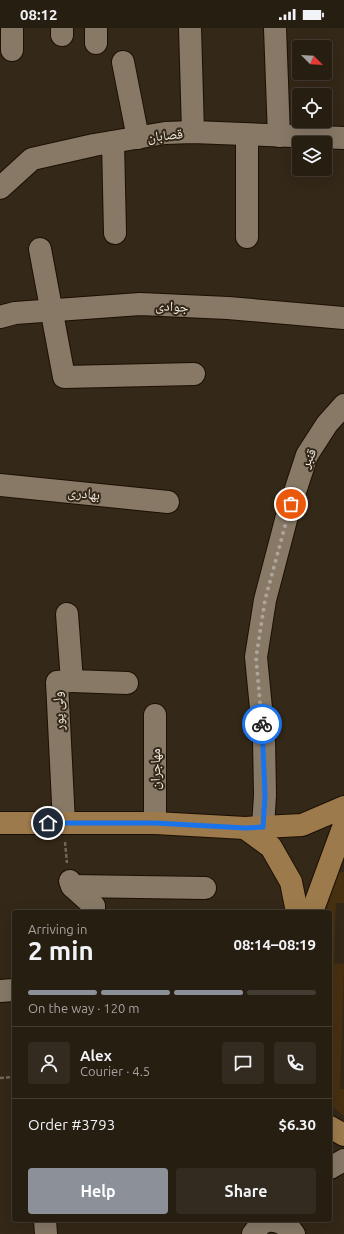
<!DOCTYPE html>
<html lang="en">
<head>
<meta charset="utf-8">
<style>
	:root { --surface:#271e12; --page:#332b20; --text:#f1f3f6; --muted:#a4a29f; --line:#433c32; --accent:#8c9099 }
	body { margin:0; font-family:Ubuntu,"Noto Naskh Arabic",sans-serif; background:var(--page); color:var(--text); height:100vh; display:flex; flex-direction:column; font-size:15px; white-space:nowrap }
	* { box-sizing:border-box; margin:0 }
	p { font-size:13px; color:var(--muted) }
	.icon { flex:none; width:22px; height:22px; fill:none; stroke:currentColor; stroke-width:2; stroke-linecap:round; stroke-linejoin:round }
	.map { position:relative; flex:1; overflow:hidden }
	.drawer { position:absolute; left:12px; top:882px; width:320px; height:312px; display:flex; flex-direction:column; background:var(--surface); border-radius:4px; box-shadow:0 4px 16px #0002,0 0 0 1px var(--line) }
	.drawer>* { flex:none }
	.needle { width:26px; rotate:114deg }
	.fabs { position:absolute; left:292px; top:12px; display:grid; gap:8px }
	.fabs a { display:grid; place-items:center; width:40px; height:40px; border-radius:4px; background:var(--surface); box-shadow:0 4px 16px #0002,0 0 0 1px var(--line); font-size:20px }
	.pin { position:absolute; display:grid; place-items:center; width:34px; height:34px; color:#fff; margin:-17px; border:2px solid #fff; border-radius:50%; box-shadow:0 1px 4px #0007 }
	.courier { position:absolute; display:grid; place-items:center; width:40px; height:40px; margin:-20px; border:3px solid #1a73e8; border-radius:50%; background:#fff; color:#222; box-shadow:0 1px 5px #0007 }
	.headline em { font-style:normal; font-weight:700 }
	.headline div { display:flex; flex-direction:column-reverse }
	.headline { display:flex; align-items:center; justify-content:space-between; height:68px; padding:0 16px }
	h1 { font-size:26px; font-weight:700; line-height:30px }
	.bar { display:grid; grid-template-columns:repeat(4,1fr); gap:6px 4px; align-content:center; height:48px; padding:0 16px }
	.bar i { height:5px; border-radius:3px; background:var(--line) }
	.bar .current { background:var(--accent) }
	.bar p { grid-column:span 4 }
	.line { display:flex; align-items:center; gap:10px; padding:0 16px; border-top:1px solid var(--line) }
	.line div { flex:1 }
	.round { display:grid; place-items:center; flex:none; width:42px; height:42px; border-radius:4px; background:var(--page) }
	.action { display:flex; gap:8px; margin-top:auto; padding:8px 16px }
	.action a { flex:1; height:46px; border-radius:4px; background:var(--accent); color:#fff; font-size:16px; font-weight:700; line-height:46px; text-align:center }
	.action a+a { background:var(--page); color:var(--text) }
	.status { display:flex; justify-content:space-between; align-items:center; height:28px; padding:0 20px; background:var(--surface); direction:ltr }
	.status svg { height:11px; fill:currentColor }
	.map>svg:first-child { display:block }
	.green { fill:#473010 }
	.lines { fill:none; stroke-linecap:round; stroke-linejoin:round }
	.minor-casing { stroke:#1c1003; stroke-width:24 }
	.major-casing { stroke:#1c1003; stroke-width:24 }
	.path { stroke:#716759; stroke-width:2.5; stroke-dasharray:4 2; stroke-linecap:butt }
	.minor { stroke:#887967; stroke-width:22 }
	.major { stroke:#9c7a4b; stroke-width:22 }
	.done { stroke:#aea599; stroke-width:4; stroke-dasharray:0 7.2 }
	.route { stroke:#1a73e8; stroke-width:5 }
	.labels { text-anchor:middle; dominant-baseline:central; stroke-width:4; stroke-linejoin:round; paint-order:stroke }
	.street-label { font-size:14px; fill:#f0e8de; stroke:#342818 }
</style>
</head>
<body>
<div class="status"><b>08:12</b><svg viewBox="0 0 49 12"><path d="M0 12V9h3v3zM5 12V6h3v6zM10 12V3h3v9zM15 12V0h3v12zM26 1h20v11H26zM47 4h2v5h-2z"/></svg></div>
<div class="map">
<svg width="344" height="1206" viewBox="0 0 344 1206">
	<rect width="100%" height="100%" fill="#342818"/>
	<polygon class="green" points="344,823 344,833 341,833 336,844 344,844 344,875 336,875 334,935 344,936 340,1061 344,1061 344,1088 330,1077 330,884 327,884 328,854"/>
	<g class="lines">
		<g class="minor-casing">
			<g id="minor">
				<polyline points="12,0 12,22"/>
				<polyline points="62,0 62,7"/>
				<polyline points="190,0 193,104"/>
				<polyline points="275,0 279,108"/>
				<polyline points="96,15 96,0"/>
				<polyline points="123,34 138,110"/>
				<polyline points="247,107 247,209"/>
				<polyline points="113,114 115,205"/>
				<polyline points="0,160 32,131 94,117 165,105 193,104 344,110"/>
				<polyline points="40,221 64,349 194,346"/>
				<polyline points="0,289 15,285 140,276 228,280 344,290"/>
				<polyline points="0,457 168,474"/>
				<polyline points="72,653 127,655"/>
				<polyline points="64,795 57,654 72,653 67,586"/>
				<polyline points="155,795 155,687"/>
				<polyline points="263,799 265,767 264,711 256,629 265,572 287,488 307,427 327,396 344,377"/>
				<polyline points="70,853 72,858 94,878 94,884"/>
				<polyline points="72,858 205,860"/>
				<polyline points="0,963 14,962"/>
				<polyline points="330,1140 344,1132"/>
				<polyline points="45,1192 46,1206"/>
				<path d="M253,1206C256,1203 258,1199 261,1196C272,1188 287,1196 294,1206"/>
			</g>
		</g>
		<g class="major-casing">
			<g id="major">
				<polyline points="0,795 155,795 245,800 263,799 302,797 344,779"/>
				<polyline points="245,800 271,819 291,854 297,884"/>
				<polyline points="312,884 344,797"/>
				<polyline points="330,1099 344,1107"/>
			</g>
		</g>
		<g class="path">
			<polyline points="65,814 67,835"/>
			<polyline points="0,1050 14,1049"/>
		</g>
		<use href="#minor" class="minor"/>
		<use href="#major" class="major"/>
	</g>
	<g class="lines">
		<polyline class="done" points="262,696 256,630 265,572 291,476"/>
		<polyline class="route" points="48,795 155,795 245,800 263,799 265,767 262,696"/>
	</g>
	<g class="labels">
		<g class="street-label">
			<text transform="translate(165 107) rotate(-6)">قصابان</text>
			<text transform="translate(172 278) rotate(3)">جوادی</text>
			<text transform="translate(308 430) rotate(-66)">قنبر</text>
			<text transform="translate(84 465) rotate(6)">بهادری</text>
			<text transform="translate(58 683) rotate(-93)">ولی پور</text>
			<text transform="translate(155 741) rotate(-90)">مهاجران</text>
		</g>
	</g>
</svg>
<div class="fabs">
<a><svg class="needle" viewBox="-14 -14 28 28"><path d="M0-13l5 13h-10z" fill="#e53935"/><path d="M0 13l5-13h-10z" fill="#a4a29f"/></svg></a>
<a><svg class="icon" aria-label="locate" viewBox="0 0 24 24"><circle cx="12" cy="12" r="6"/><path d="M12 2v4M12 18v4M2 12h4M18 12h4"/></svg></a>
<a><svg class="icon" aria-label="layers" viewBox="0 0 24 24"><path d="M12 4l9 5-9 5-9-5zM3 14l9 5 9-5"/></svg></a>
</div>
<div class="pin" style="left:291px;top:476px;background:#ea580c"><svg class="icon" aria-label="bag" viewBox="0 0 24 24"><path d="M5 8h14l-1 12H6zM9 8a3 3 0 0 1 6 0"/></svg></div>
<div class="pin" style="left:48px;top:795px;background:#1f2937"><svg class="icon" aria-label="home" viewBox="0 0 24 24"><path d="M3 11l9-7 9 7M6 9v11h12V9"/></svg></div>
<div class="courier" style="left:262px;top:696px"><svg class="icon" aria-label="bike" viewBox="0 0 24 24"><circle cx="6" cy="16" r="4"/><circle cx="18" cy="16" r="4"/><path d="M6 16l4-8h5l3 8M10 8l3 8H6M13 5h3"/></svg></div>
<section class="drawer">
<div class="headline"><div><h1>2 min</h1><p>Arriving in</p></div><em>08:14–08:19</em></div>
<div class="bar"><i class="current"></i><i class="current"></i><i class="current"></i><i></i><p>On the way · 120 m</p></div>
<div class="line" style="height:72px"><a class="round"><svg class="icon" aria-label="person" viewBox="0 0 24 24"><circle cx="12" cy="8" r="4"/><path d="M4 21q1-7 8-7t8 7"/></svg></a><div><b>Alex</b><p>Courier · 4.5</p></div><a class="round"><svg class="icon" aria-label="chat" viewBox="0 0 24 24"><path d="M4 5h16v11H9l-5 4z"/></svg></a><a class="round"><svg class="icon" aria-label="phone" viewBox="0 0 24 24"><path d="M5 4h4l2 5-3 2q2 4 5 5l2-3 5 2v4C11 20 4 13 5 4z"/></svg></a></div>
<div class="line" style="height:52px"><div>Order #3793</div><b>$6.30</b></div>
<div class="action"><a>Help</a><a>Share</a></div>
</section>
</div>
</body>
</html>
